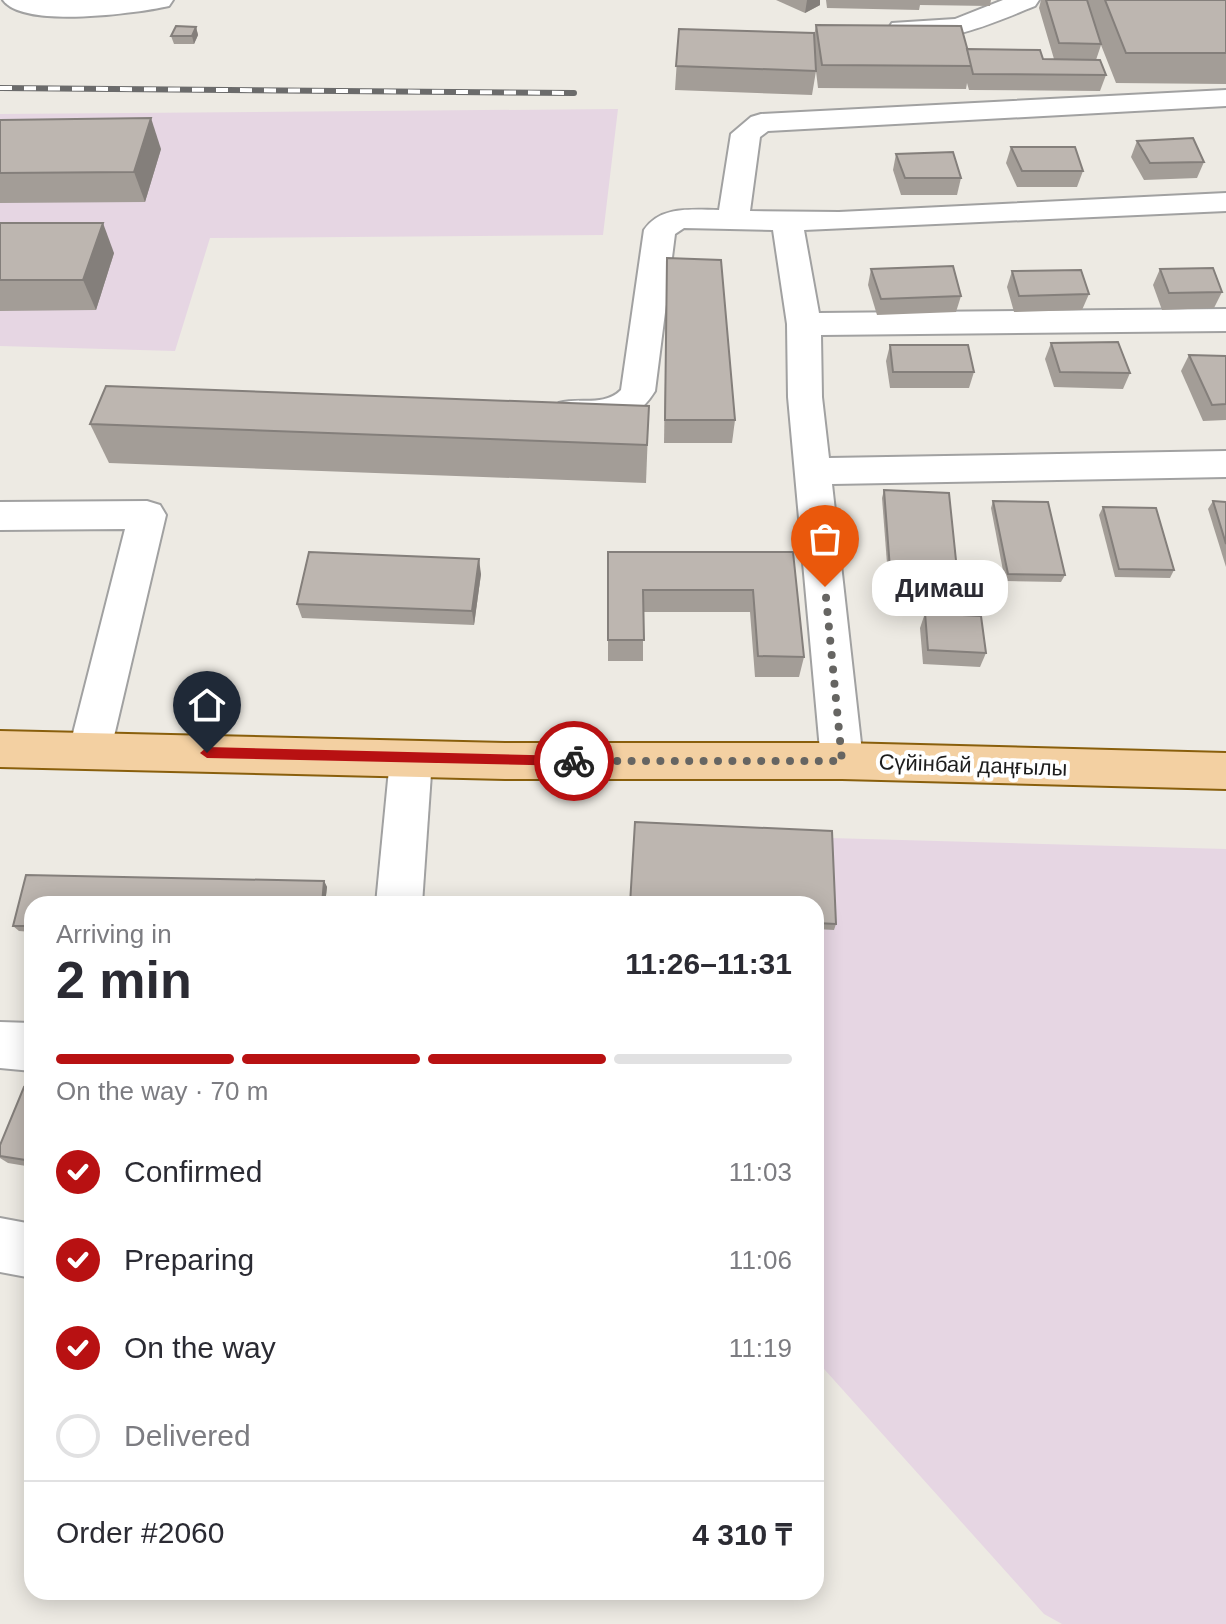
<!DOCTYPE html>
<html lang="en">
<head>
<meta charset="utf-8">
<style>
	:root { --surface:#fff; --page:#f7f7f7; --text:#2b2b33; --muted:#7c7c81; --line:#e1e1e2; --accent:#b81112 }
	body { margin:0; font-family:Arial,sans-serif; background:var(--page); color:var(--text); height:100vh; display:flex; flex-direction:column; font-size:30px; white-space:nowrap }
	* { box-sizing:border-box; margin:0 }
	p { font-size:26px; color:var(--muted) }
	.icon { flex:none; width:44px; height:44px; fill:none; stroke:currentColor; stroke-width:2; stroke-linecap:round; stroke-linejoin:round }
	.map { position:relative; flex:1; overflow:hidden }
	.panel { position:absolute; left:24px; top:896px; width:800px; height:704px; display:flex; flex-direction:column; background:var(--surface); border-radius:24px; box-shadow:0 4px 20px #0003 }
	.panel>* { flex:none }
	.pin { position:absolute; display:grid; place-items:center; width:68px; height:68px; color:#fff; margin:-82px -34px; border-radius:50% 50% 50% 0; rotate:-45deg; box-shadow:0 0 8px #0007 }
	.pin .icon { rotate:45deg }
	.courier { position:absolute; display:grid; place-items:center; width:80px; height:80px; margin:-40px; border:6px solid #b81112; border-radius:50%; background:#fff; color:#222; box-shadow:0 2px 10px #0007 }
	.bubble { position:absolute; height:56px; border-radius:24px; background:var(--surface); box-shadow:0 4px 20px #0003; font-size:26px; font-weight:700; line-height:56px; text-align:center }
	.head em { font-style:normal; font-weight:700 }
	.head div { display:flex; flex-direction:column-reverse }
	.head { display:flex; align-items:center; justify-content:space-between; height:136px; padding:0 32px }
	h1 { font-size:52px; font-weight:700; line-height:60px }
	.bar { display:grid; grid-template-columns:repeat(4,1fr); gap:12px 8px; align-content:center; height:96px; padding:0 32px }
	.bar i { height:10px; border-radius:6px; background:var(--line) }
	.bar .active { background:var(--accent) }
	.bar p { grid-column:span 4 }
	.line { display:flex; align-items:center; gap:20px; padding:0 32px; border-top:2px solid var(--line) }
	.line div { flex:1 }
	ol { padding:0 32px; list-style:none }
	li { display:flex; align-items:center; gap:24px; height:88px }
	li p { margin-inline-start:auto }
	li .icon { padding:8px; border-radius:50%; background:var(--accent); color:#fff; stroke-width:4 }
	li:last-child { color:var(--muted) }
	li i { width:44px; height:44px; border:4px solid var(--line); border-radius:50% }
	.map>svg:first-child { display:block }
	.industrial { fill:#e6d6e3 }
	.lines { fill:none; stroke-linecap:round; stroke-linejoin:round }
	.minor-casing { stroke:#a1a1a1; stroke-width:4 }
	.major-casing { stroke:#895f0c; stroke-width:4 }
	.minor { fill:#fff; fill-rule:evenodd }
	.major { fill:#f3d0a2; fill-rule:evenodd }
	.rail-casing { stroke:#6b6b6b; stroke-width:6 }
	.rail { stroke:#fff; stroke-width:4; stroke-dasharray:12; stroke-linecap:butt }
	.wall { fill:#a39d97 }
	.shaded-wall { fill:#847f7b }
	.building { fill:#bdb6b0; stroke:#847f7b; stroke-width:2 }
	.route { fill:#b81112 }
	.done { stroke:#666562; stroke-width:8; stroke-dasharray:0 14.4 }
	.labels { text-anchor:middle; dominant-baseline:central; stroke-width:8; stroke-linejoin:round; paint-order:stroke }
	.street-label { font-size:22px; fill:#1d1d1d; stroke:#fff }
</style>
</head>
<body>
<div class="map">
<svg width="1226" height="1624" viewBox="0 0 1226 1624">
	<rect width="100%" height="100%" fill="#edeae3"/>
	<g class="industrial">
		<polygon points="618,109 603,235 210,238 175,351 0,346 0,114"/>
		<polygon points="830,838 1226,849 1226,1624 1062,1624 1044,1614 816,1360 816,904 630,904"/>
	</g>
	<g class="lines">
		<g class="minor-casing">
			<g id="minor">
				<path d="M3,0H173L169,6C138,13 23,29 3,0Z"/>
				<path d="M1003,0H1039L1035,6C990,24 942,47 892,35L888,29L892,23L955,19Z"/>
				<path d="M1226,90V106L768,131L760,137L750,211L839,212L1226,193V211L804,230L819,313L1226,309V331L821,335L822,397L829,458L1226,451V477L832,484L863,761L857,774L842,779L827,774L821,761L788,397L787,324L773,230L684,228L675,234L655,391C633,427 598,432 559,421L553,412L559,403C580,397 604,407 621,390L644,230C661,205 693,210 719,210L731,134L751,117L761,114Z"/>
				<polygon points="147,501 160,505 166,515 111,749 105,762 90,767 75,762 69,749 125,529 0,530 0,502"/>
				<polygon points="411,741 426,746 432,759 422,904 376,904 390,759 396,746"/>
				<polygon points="0,1022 32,1023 32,1071 0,1068"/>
				<polygon points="0,1218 32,1224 32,1278 0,1272"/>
			</g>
		</g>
		<g class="major-casing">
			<polygon id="major" points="0,731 505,743 842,743 1226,753 1226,789 842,779 505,779 0,767"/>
		</g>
		<use href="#minor" class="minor"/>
		<use href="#major" class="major"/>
		<g class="rail-casing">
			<polyline id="rail" points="0,88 574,93"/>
		</g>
		<use href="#rail" class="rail"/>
	</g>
	<g class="wall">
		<polygon points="776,0 820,0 820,5 805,13"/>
		<polygon points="826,0 991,0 990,6 920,5 919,10 827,8"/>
		<polygon points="1041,0 1087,0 1087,3 1088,0 1226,0 1226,84 1116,83 1101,45 1096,60 1106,75 1100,91 969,90 967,83 966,89 818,88 816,71 812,95 675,90 679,29 814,36 816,25 967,49 1043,59 1054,59 1039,8"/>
		<polygon points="196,27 198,35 194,44 174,44 171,36"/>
		<polygon points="0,120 161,149 145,202 0,203"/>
		<polygon points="1137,141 1204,162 1197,178 1144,180 1131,157"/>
		<polygon points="1011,147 1083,171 1077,187 1017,187 1006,163"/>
		<polygon points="896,154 961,178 957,195 901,195 893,170"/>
		<polygon points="0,223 114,253 96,310 0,311"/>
		<polygon points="667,258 735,420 732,443 664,443"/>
		<polygon points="871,269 961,296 956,312 877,315 868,285"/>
		<polygon points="1160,269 1222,292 1214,308 1162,310 1153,285"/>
		<polygon points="1012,271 1089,294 1082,310 1014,312 1007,287"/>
		<polygon points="1051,343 1130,373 1123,389 1054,387 1045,359"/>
		<polygon points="890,345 974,372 969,388 890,388 886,361"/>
		<polygon points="1189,355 1226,356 1226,420 1203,421 1181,371"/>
		<polygon points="649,406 646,483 109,463 90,424"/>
		<polygon points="884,490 960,599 958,606 890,603 882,498"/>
		<polygon points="993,501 1065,575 1061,582 1005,581 991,508"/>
		<polygon points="1213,501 1226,502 1226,567 1208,509"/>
		<polygon points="1103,507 1174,570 1170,578 1115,577 1099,515"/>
		<polygon points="608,552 793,552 804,657 799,677 755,677 750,612 643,612 643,661 608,661"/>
		<polygon points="481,574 474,625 302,618 297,604"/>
		<polygon points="925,613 986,653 980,667 923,664 920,628"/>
		<polygon points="26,875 324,881 327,887 325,904 32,904 32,932 19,931 13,926"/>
		<polygon points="816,904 836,924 834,930 816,929"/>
		<polygon points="32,1089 32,1167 8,1163 0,1158 0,1145"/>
	</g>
	<g class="shaded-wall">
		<polygon points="807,0 820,0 820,5 805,13"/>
		<polygon points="196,27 198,35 194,44 192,36"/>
		<polygon points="151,118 161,149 145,202 134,172"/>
		<polygon points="103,223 114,253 96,310 83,280"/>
		<polygon points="479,559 481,574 474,625 472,611"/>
		<polygon points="324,881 327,887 325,904 322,904"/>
	</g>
	<g class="building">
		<polygon points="1046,0 1087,0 1101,44 1059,43"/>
		<polygon points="1105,0 1226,0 1226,53 1126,53"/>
		<polygon points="816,25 961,26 972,66 822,65"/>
		<polygon points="176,26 196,27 192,36 171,36"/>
		<polygon points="679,29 814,33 816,71 676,66"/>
		<polygon points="967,49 1040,50 1043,59 1100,60 1106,75 973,74"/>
		<polygon points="151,118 134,172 0,173 0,120"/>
		<polygon points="1193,138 1204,162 1150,163 1137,141"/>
		<polygon points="1011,147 1075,147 1083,171 1022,171"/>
		<polygon points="953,152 961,178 905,178 896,154"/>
		<polygon points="0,223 103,223 83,280 0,280"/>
		<polygon points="667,258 721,260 735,420 665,420"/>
		<polygon points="953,266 961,296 881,299 871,269"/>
		<polygon points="1213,268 1222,292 1169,293 1160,269"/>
		<polygon points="1081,270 1089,294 1019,296 1012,271"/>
		<polygon points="1118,342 1130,373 1060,372 1051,343"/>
		<polygon points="890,345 968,345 974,372 893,372"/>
		<polygon points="1189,355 1226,356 1226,404 1212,405"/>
		<polygon points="106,386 649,406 647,445 90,424"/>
		<polygon points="884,490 949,493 960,599 892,595"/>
		<polygon points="993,501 1048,502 1065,575 1008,574"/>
		<polygon points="1213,501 1226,502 1226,544"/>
		<polygon points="1103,507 1156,508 1174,570 1119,569"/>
		<polygon points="309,552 479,559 472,611 297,604"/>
		<polygon points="608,552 793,552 804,657 758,656 753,590 643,590 644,640 608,640"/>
		<polygon points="925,613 981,616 986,653 928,650"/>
		<polygon points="635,822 832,831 836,924 816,923 816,904 630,904"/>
		<polygon points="26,875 324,881 322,904 32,904 32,926 13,926"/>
		<polygon points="24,1087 32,1089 32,1161 0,1156 0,1145"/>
	</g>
	<polygon class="route" points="207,747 574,756 580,761 574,766 207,758 200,753"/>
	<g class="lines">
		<polyline class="done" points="574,761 842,761 825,587"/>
	</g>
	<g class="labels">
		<g class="street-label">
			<text transform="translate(973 765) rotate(2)">Сүйінбай даңғылы</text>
		</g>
	</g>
</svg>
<div class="pin" style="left:825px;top:587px;background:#ea580c"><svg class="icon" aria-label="bag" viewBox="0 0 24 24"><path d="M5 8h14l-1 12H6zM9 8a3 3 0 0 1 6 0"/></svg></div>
<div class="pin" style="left:207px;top:753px;background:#1f2937"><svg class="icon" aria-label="home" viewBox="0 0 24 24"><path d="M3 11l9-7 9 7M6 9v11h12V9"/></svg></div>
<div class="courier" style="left:574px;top:761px"><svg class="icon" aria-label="bike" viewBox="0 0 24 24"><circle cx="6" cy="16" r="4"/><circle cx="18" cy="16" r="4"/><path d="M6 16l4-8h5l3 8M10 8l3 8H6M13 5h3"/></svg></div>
<div class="bubble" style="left:872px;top:560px;width:136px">Димаш</div>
<section class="panel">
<div class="head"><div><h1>2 min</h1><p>Arriving in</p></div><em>11:26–11:31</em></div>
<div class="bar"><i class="active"></i><i class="active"></i><i class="active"></i><i></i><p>On the way · 70 m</p></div>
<ol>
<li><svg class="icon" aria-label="check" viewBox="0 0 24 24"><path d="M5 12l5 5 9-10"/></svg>Confirmed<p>11:03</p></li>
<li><svg class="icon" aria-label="check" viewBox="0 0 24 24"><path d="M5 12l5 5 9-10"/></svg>Preparing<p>11:06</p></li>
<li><svg class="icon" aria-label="check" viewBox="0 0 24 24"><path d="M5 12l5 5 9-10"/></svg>On the way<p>11:19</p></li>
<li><i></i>Delivered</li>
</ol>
<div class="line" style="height:104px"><div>Order #2060</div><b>4 310 ₸</b></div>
</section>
</div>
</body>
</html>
